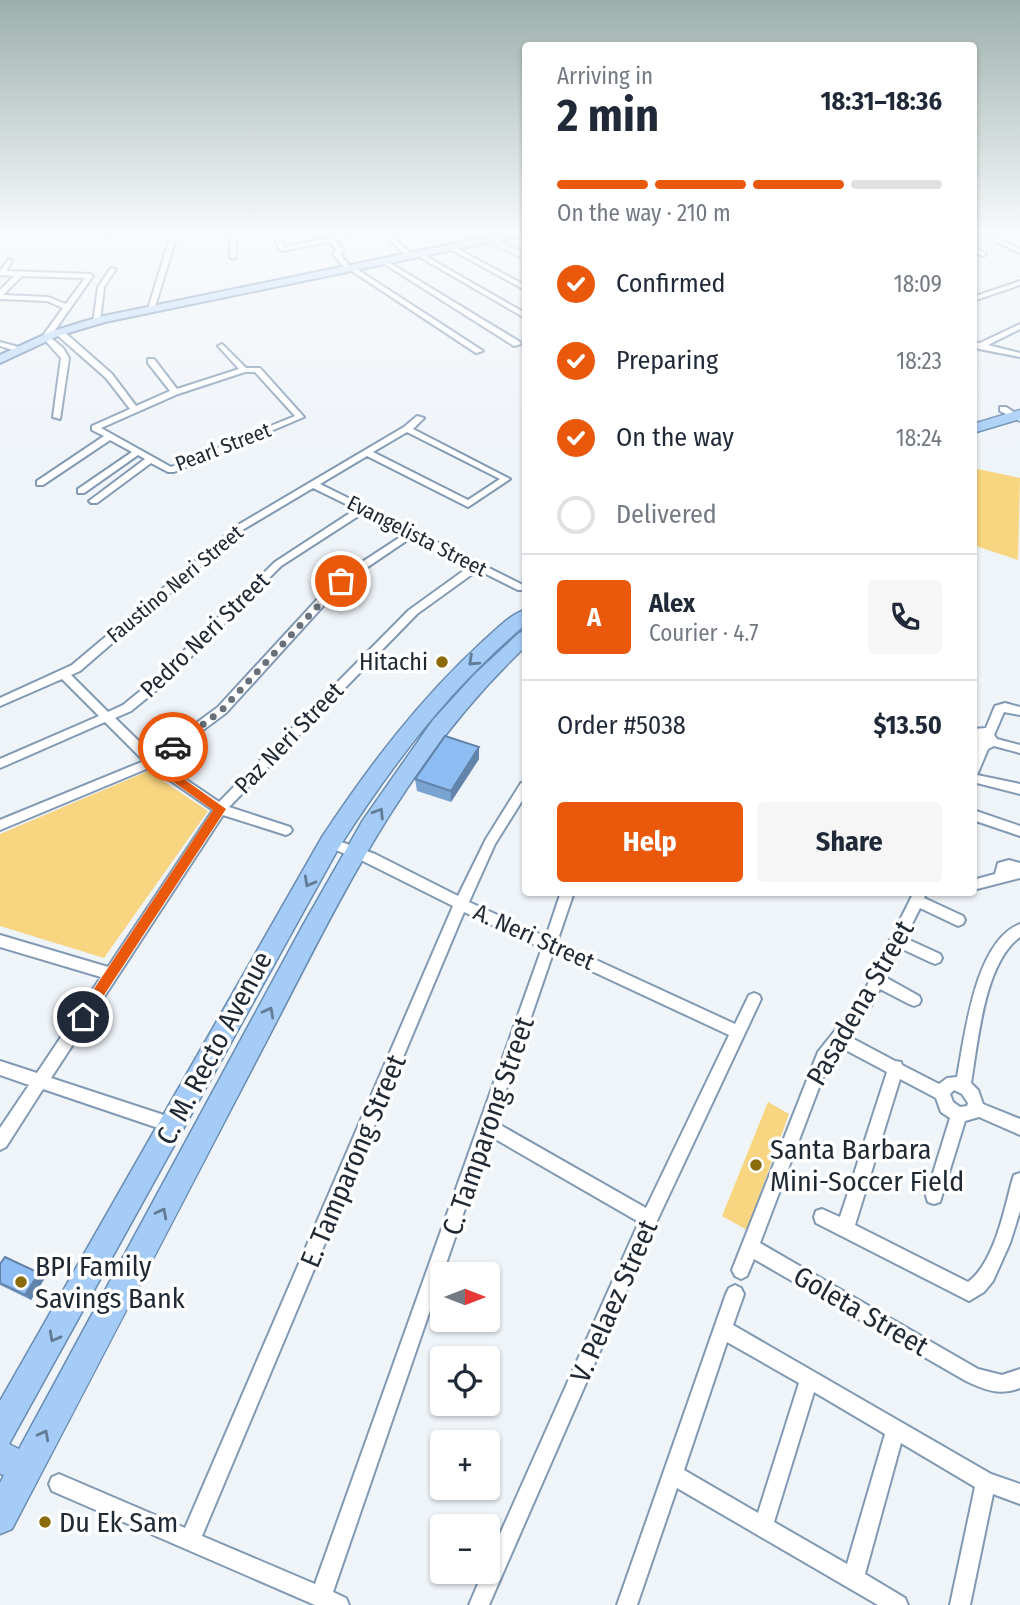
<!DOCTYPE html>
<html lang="en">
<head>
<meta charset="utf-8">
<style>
	:root { --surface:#fff; --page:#f6f6f7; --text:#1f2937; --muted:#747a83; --line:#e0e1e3; --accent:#ea580c }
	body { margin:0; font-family:"Fira Sans Condensed",sans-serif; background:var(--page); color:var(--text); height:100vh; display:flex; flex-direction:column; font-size:26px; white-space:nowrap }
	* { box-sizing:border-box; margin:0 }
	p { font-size:23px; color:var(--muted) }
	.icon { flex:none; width:38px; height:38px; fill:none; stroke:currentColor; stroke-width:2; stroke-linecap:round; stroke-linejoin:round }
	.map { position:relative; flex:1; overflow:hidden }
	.side { position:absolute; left:522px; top:42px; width:455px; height:854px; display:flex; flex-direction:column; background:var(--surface); border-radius:7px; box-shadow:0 2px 5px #0004 }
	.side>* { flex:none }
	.needle { width:46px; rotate:90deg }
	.tools { position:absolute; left:430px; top:1262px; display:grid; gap:14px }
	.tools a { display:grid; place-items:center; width:70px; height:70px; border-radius:7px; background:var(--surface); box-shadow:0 2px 5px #0004; font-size:35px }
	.pin { position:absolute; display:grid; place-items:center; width:60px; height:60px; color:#fff; margin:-30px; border:4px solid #fff; border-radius:50%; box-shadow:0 2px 7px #0007 }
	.courier { position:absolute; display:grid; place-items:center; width:70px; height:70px; margin:-35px; border:5px solid #ea580c; border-radius:50%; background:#fff; color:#222; box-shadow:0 2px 9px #0007 }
	.summary em { font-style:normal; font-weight:700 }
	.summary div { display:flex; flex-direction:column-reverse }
	.summary { display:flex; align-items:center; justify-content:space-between; height:119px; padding:0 35px }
	h1 { font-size:46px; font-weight:700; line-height:52px }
	.bar { display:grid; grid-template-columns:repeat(4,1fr); gap:10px 7px; align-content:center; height:84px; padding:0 35px }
	.bar i { height:9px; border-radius:5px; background:var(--line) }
	.bar .selected { background:var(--accent) }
	.bar p { grid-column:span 4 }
	.line { display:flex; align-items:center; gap:18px; padding:0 35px; border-top:2px solid var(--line) }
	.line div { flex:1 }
	.round { display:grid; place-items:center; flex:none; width:74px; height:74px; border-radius:7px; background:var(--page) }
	ol { padding:0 35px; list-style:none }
	li { display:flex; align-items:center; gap:21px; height:77px }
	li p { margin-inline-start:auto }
	li .icon { padding:7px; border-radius:50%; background:var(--accent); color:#fff; stroke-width:4 }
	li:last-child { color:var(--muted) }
	li i { width:38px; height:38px; border:4px solid var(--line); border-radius:50% }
	.primary-button { display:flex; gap:14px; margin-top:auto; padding:14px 35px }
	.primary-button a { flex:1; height:80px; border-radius:7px; background:var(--accent); color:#fff; font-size:28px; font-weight:700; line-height:80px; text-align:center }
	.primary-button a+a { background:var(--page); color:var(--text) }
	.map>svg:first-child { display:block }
	.green { fill:#f7d581 }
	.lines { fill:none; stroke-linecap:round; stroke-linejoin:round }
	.minor-casing { stroke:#8299b3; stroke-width:4 }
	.secondary-casing { stroke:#8299b3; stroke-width:3 }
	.primary-casing { stroke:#688bb1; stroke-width:4 }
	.trunk-casing { stroke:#688bb1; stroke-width:3 }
	.minor { fill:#fff; fill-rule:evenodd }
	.secondary { fill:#ddecfc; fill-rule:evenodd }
	.primary { fill:#bbd9f9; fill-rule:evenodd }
	.trunk { fill:#a4ccf7; fill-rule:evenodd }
	.wall { fill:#79a3d1 }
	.shaded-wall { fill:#6384aa }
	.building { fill:#8dbdf3; stroke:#6384aa; stroke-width:2 }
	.oneway { stroke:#627b96 }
	.route { fill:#ea580c }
	.done { stroke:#687179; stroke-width:7; stroke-dasharray:0 12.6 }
	.poi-dot { fill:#8b6c0d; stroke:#fff; stroke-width:2.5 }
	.labels { text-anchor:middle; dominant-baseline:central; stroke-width:7; stroke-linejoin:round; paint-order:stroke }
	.far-street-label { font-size:21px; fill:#202a34; stroke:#fff }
	.street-label { font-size:24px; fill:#202a34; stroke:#fff }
	.poi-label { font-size:24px; fill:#202a34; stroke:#fff; text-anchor:end }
	.near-street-label { font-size:28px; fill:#202a34; stroke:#fff }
	.near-poi-label { font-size:28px; fill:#202a34; stroke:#fff; text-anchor:start }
</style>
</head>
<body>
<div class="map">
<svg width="1020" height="1605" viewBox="0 0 1020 1605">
	<rect width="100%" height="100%" fill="#eff4f9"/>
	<g class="green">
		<polygon points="973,468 1020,478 1018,560 973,545"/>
		<polygon points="148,771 208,811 104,958 0,926 0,834"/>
		<polygon points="768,1102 789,1114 747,1230 722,1216"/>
	</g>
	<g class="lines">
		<g class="minor-casing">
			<g id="minor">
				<polygon points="98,231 135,231 105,236"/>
				<polygon points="172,231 178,231 154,310 147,312"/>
				<polygon points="231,231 237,231 236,257 233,259 230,257"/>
				<polygon points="272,231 278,231 284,247 340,236 338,231 344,231 345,238 336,241 344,251 340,254 351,268 355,268 483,351 476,353 352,271 347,271 333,254 337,251 330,242 282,251 279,249"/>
				<polygon points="394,231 402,231 392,236 413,256 413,258 409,258 385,236"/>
				<polygon points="973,231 981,231 1020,249 1020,253"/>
				<polygon points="1010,231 1020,232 1020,236 1011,232"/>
				<polygon points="452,246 525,285 525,290 450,249 450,247"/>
				<polygon points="973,247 985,253 986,254 983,256 973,252"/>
				<polygon points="418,254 422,254 525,313 525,318 418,256"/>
				<path d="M9,259L12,261L6,271L90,274L93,276L50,337L63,348L69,358L60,419L53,417L61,358L42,337L63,308L47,301L0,299V290L14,276L0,275V271ZM22,276L85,278L66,304L48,297L3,295Z"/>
				<polygon points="385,260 520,342 521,344 514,346 383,263 382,262"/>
				<polygon points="111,268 116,269 104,287 100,321 93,323 98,287"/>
				<polygon points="1020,281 1020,285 973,301 973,297"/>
				<polygon points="1020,324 1020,329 988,345 1020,353 1020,357 979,349 973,346 973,342 980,343"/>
				<path d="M56,330H62L112,374L136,406L170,391L148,363V359H154L177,389L239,369L218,346L222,344L246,368H260L304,417L174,472H168L151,463L97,503H91L89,501L145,459L138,455L84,493H78V489L132,452L110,440L43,485H37V481L104,436L92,430V426L130,409L106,378L56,334ZM245,372H255L295,416L171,467L101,428L178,394Z"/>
				<polygon points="0,342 22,348 23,350 19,352 0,346"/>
				<polygon points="1000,407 1006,407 1020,416 1020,421 1000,411"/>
				<path d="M417,416L424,418L413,429L510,479L468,507L367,456L320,484L525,586V590H518L478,570L417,614L229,807L290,827L292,830L290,833L286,835L223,815L51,1078L179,1120L181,1125L179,1130L173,1133L43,1089L6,1147L0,1150V1128L29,1085L0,1075V1061L37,1073L101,977L0,947V935L108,967L213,810L151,767L0,830V820L144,761L105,722L0,768V759L99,716L62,679L0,706V698L72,665L238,525L404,427ZM407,432L500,479L468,500L373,452ZM313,488L356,509L275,562L155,679L123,705L108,712L71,675L80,671L244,529ZM363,513L405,534L336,579L218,707L153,755L115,718L131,711L163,685L281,566ZM412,537L470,566L409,610L219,802L160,762L226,713L344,583Z"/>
				<polygon points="1005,703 1020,707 1020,715 1004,712 994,735 997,739 1020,745 1020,753 994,746 988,749 977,775 1020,784 1020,794 973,782 973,757 977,747 973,745 973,729 986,728 995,706"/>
				<path d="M525,782V796L495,844L469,902L546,937L561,892H574L557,942L735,1024L749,995L754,993L759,995L761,999L655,1225L489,1605H469L483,1572H488V1561L639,1222L490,1136L333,1592L346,1598L349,1605H315L52,1491L49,1484L52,1477L59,1474L185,1528L453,906L365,862L326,846L324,843L326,840L330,838L375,854L458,896L486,839L521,783ZM464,912L542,948L315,1584L202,1536ZM553,953L729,1035L646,1208L495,1122Z"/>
				<polygon points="973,810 1020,826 1020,836 973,820"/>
				<polygon points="1009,860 1020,863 1020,878 973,890 973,880 995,874 998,863"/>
				<path d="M914,892H927L924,898L963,916L965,920L963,924L958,926L920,908L905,938L940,954L942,958L940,962L935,964L930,962L900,948L885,977L919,996L921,1000L919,1004L914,1006L909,1004L880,989L871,1006L848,1036L895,1061L901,1062L902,1065L939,1084L947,1078L957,1077C965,1035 975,941 1020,924V937C984,963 978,1042 971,1083L978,1090L983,1104L1020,1119V1135L979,1117L965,1121L940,1202L934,1204L928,1202L926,1196L950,1118L941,1112L936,1098L900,1079L855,1225L968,1282C994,1263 1004,1211 1012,1181L1014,1175L1020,1173V1211L1010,1243L993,1281L984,1292L969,1301L816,1223L814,1217L816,1211L822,1209L840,1217L887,1072L840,1047L829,1061L760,1243L978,1369L1002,1375L1020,1369V1388C1000,1396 985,1390 966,1381L754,1259L747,1276L741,1279L735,1276L732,1270L818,1052L861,998ZM954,1090L962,1094L968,1103L967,1106L960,1107L953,1102L950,1094Z"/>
				<path d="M735,1285L741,1288L744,1294L733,1325L991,1474L1020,1484V1504L993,1494L970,1605H950L975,1487L901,1443L865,1574L905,1598L908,1605H878L677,1488L637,1605H617L726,1294L729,1288ZM727,1342L799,1383L758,1513L684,1470ZM814,1392L885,1434L847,1564L774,1522Z"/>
			</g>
		</g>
		<g class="secondary-casing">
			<polygon id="secondary" points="488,238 494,238 525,253 525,260 488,242"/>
		</g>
		<g class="primary-casing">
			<polygon id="primary" points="515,231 525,231 525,235 105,322 58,336 0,363 0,355 50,332 99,317"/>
		</g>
		<g class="trunk-casing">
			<g id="trunk">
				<polygon points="1020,410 1020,419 973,433 973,424"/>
				<path d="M525,610V625C449,689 391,766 338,849L9,1444L19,1449L302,927L363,820L433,720L474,675L519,633L525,631V647C398,768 336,909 256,1061C175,1217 94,1373 12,1529L0,1534V1483L4,1475L0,1474V1401L322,837C369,766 419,700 482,642C494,632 510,614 525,610Z"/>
			</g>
		</g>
		<use href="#minor" class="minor"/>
		<use href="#secondary" class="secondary"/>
		<use href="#primary" class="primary"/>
		<use href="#trunk" class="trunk"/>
	</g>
	<g class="wall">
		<polygon points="479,759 451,802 417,791 415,779"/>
		<polygon points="0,1264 39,1273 45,1278 31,1300 0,1285"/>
	</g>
	<g class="shaded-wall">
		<polygon points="479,747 479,759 451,802 451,791"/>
		<polygon points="39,1273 45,1278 31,1300 25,1295"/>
	</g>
	<g class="building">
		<polygon points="445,736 479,747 451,791 415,779"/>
		<polygon points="5,1257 39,1273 25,1295 0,1283 0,1264"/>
	</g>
	<defs><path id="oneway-chevron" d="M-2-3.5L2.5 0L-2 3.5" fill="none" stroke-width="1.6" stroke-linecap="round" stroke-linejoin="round" transform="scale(1.75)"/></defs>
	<g class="oneway">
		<use href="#oneway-chevron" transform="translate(473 661) rotate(137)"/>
		<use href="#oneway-chevron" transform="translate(379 813) rotate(-58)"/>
		<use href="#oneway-chevron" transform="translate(309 882) rotate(119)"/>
		<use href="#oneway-chevron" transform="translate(269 1012) rotate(-62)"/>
		<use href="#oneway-chevron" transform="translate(162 1213) rotate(-62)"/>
		<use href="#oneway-chevron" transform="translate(54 1337) rotate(119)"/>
		<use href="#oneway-chevron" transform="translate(44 1435) rotate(-62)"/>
	</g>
	<linearGradient id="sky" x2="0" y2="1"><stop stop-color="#9cb0ab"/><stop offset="0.51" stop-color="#f8fafc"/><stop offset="1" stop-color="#f8fafc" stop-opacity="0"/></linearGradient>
	<rect width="1020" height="456" fill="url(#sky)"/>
	<polygon class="route" points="173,743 176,744 176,749 160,762 226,809 87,1021 83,1023 76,1017 78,1013 213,810 148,764 148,759"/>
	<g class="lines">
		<polyline class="done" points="173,747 222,710 341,581"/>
	</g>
	<g class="poi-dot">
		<circle cx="442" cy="662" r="7"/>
		<circle cx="756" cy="1165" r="7"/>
		<circle cx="21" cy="1282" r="7"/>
		<circle cx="45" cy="1522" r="7"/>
	</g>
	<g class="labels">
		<g class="far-street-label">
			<text transform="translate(223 447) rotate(-21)">Pearl Street</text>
			<text transform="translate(417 536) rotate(27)">Evangelista Street</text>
			<text transform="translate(175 584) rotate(-40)">Faustino Neri Street</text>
		</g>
		<g class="street-label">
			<text transform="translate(205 635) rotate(-44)">Pedro Neri Street</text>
			<text transform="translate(289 738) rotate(-46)">Paz Neri Street</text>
			<text transform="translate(534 937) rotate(24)">A. Neri Street</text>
		</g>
		<g class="poi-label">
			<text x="428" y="662">Hitachi</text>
		</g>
		<g class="near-street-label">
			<text transform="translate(860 1003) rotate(-60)">Pasadena Street</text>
			<text transform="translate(214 1048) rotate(-62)">C. M. Recto Avenue</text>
			<text transform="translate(488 1126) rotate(-71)">C. Tamparong Street</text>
			<text transform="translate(353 1161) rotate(-67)">E. Tamparong Street</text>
			<text transform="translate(614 1301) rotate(-66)">V. Pelaez Street</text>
			<text transform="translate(861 1311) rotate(30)">Goleta Street</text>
		</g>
		<g class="near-poi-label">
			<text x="770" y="1149">Santa Barbara<tspan x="770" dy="32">Mini-Soccer Field</tspan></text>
			<text x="35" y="1266">BPI Family<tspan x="35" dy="32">Savings Bank</tspan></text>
			<text x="59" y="1522">Du Ek Sam</text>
		</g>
	</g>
</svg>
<div class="tools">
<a><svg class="needle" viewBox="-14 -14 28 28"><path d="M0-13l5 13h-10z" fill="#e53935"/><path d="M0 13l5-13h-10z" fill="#747a83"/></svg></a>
<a><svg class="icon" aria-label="locate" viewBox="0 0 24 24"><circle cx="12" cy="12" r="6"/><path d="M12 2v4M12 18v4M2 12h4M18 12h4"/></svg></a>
<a>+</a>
<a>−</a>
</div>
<div class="pin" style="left:341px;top:581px;background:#ea580c"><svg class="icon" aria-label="bag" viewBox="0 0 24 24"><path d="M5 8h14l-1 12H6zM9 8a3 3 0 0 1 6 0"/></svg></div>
<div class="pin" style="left:83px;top:1017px;background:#1f2937"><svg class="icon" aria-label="home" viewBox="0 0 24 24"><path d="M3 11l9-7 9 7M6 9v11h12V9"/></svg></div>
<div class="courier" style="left:173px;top:747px"><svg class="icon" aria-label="car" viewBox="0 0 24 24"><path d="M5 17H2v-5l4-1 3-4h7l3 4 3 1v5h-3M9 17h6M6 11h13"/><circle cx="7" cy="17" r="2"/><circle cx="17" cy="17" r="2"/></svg></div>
<section class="side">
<div class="summary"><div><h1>2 min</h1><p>Arriving in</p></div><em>18:31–18:36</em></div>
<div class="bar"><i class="selected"></i><i class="selected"></i><i class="selected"></i><i></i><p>On the way · 210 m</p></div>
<ol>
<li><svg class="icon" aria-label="check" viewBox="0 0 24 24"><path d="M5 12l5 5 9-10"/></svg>Confirmed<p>18:09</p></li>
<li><svg class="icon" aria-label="check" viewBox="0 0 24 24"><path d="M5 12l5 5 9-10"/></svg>Preparing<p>18:23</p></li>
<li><svg class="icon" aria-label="check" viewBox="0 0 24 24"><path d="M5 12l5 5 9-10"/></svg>On the way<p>18:24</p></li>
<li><i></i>Delivered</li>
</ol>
<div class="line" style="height:126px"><b class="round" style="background:var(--accent);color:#fff">A</b><div><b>Alex</b><p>Courier · 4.7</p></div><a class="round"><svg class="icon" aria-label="phone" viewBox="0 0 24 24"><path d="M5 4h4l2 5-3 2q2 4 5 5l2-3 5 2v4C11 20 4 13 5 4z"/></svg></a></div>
<div class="line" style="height:91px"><div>Order #5038</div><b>$13.50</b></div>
<div class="primary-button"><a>Help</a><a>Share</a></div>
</section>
</div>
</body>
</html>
